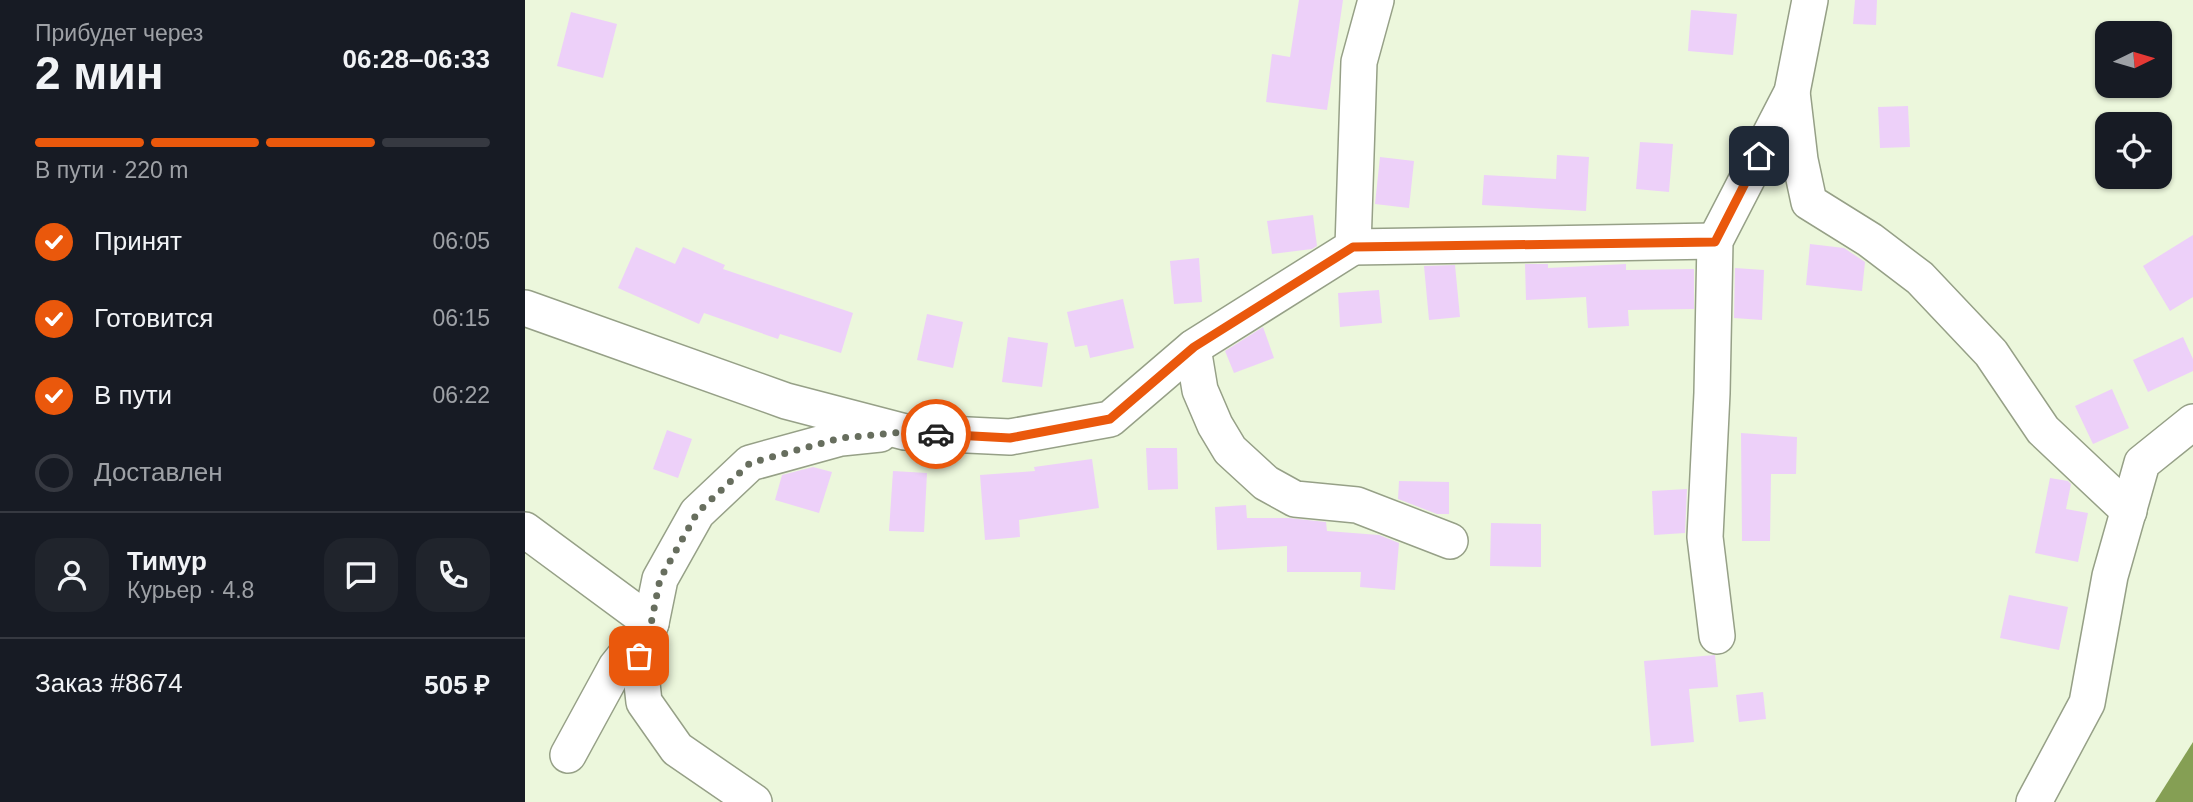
<!DOCTYPE html>
<html lang="ru">
<head>
<meta charset="utf-8">
<style>
	:root { --surface:#171b24; --page:#20242c; --text:#f1f3f6; --muted:#9ea1a6; --line:#363941; --accent:#ea580c }
	body { margin:0; font-family:Helvetica,sans-serif; background:var(--page); color:var(--text); height:100vh; display:flex; flex-direction:column; font-size:26px; white-space:nowrap }
	* { box-sizing:border-box; margin:0 }
	p { font-size:23px; color:var(--muted) }
	.icon { flex:none; width:38px; height:38px; fill:none; stroke:currentColor; stroke-width:2; stroke-linecap:round; stroke-linejoin:round }
	.map { position:relative; flex:1; overflow:hidden }
	.sheet { display:flex; flex-direction:column; background:var(--surface); width:525px }
	.sheet>* { flex:none }
	.needle { width:46px; rotate:85deg }
	.controls { position:absolute; left:1570px; top:21px; display:grid; gap:14px }
	.controls a { display:grid; place-items:center; width:77px; height:77px; border-radius:14px; background:var(--surface); box-shadow:0 2px 5px #0004; font-size:35px }
	.pin { position:absolute; display:grid; place-items:center; width:60px; height:60px; color:#fff; margin:-30px; border-radius:14px; box-shadow:0 4px 10px #0006 }
	.courier { position:absolute; display:grid; place-items:center; width:70px; height:70px; margin:-35px; border:5px solid #ea580c; border-radius:50%; background:#fff; color:#222; box-shadow:0 2px 9px #0007 }
	.summary em { font-style:normal; font-weight:800 }
	.summary div { display:flex; flex-direction:column-reverse }
	.summary { display:flex; align-items:center; justify-content:space-between; height:119px; padding:0 35px }
	h1 { font-size:46px; font-weight:800; line-height:52px }
	.bar { display:grid; grid-template-columns:repeat(4,1fr); gap:10px 7px; align-content:center; height:84px; padding:0 35px }
	.bar i { height:9px; border-radius:5px; background:var(--line) }
	.bar .selected { background:var(--accent) }
	.bar p { grid-column:span 4 }
	.line { display:flex; align-items:center; gap:18px; padding:0 35px; border-top:2px solid var(--line) }
	.line div { flex:1 }
	.round { display:grid; place-items:center; flex:none; width:74px; height:74px; border-radius:21px; background:var(--page) }
	ol { padding:0 35px; list-style:none }
	li { display:flex; align-items:center; gap:21px; height:77px }
	li p { margin-inline-start:auto }
	li .icon { padding:7px; border-radius:50%; background:var(--accent); color:#fff; stroke-width:4 }
	li:last-child { color:var(--muted) }
	li i { width:38px; height:38px; border:4px solid var(--line); border-radius:50% }
	main { display:flex; flex:1; min-height:0 }
	.map>svg:first-child { display:block }
	.water { fill:#859f54 }
	.building { fill:#edd0f9 }
	.lines { fill:none; stroke-linecap:round; stroke-linejoin:round }
	.minor-casing { stroke:#96a087; stroke-width:38 }
	.minor { stroke:#fff; stroke-width:35 }
	.done { stroke:#676e5e; stroke-width:7; stroke-dasharray:0 12.6 }
	.route { stroke:#ea580c; stroke-width:9 }
</style>
</head>
<body>
<main>
<section class="sheet">
<div class="summary"><div><h1>2 мин</h1><p>Прибудет через</p></div><em>06:28–06:33</em></div>
<div class="bar"><i class="selected"></i><i class="selected"></i><i class="selected"></i><i></i><p>В пути · 220 m</p></div>
<ol>
<li><svg class="icon" aria-label="check" viewBox="0 0 24 24"><path d="M5 12l5 5 9-10"/></svg>Принят<p>06:05</p></li>
<li><svg class="icon" aria-label="check" viewBox="0 0 24 24"><path d="M5 12l5 5 9-10"/></svg>Готовится<p>06:15</p></li>
<li><svg class="icon" aria-label="check" viewBox="0 0 24 24"><path d="M5 12l5 5 9-10"/></svg>В пути<p>06:22</p></li>
<li><i></i>Доставлен</li>
</ol>
<div class="line" style="height:126px"><a class="round"><svg class="icon" aria-label="person" viewBox="0 0 24 24"><circle cx="12" cy="8" r="4"/><path d="M4 21q1-7 8-7t8 7"/></svg></a><div><b>Тимур</b><p>Курьер · 4.8</p></div><a class="round"><svg class="icon" aria-label="chat" viewBox="0 0 24 24"><path d="M4 5h16v11H9l-5 4z"/></svg></a><a class="round"><svg class="icon" aria-label="phone" viewBox="0 0 24 24"><path d="M5 4h4l2 5-3 2q2 4 5 5l2-3 5 2v4C11 20 4 13 5 4z"/></svg></a></div>
<div class="line" style="height:91px"><div>Заказ #8674</div><b>505 ₽</b></div>
</section>
<div class="map">
<svg width="1668" height="802" viewBox="0 0 1668 802">
	<rect width="100%" height="100%" fill="#ecf7dc"/>
	<polygon class="water" points="1668,742 1668,802 1630,802"/>
	<g class="building">
		<polygon points="774,0 818,0 802,110 741,102 747,54 765,57"/>
		<polygon points="1330,0 1352,0 1351,25 1328,24"/>
		<polygon points="1166,10 1212,14 1208,55 1163,51"/>
		<polygon points="46,12 92,24 78,78 32,66"/>
		<polygon points="1383,106 1385,147 1355,148 1353,107"/>
		<polygon points="1115,142 1148,144 1144,192 1111,189"/>
		<polygon points="1032,155 1064,157 1061,211 957,205 959,175 1031,179"/>
		<polygon points="855,157 889,161 884,208 850,204"/>
		<polygon points="788,215 792,246 787,249 747,254 742,221"/>
		<polygon points="1668,235 1668,297 1645,311 1618,266"/>
		<polygon points="1285,244 1319,248 1340,262 1337,291 1281,285"/>
		<polygon points="111,247 150,264 158,247 200,265 198,269 328,313 316,353 255,334 253,339 179,313 174,324 93,288"/>
		<polygon points="674,258 677,302 649,304 645,261"/>
		<polygon points="1000,264 1023,264 1023,268 1101,264 1101,270 1169,269 1169,309 1103,310 1104,326 1063,328 1061,297 1001,300"/>
		<polygon points="930,265 935,317 904,320 899,266"/>
		<polygon points="1210,268 1239,270 1237,320 1209,318"/>
		<polygon points="854,290 857,323 815,327 813,293"/>
		<polygon points="598,299 609,348 565,358 562,345 550,347 542,312"/>
		<polygon points="402,314 438,322 428,368 392,360"/>
		<polygon points="738,327 749,358 709,373 700,351"/>
		<polygon points="483,337 523,343 517,387 477,382"/>
		<polygon points="1658,337 1668,359 1668,371 1623,392 1608,360"/>
		<polygon points="1587,389 1604,428 1568,444 1550,406"/>
		<polygon points="142,430 167,439 153,478 128,469"/>
		<polygon points="1216,433 1272,437 1271,474 1246,474 1245,541 1217,541"/>
		<polygon points="621,448 652,448 653,489 623,490"/>
		<polygon points="567,459 574,508 494,520 495,537 460,540 455,475 510,471 509,467"/>
		<polygon points="288,467 307,472 294,513 250,500 257,475"/>
		<polygon points="368,471 402,473 399,532 364,531"/>
		<polygon points="1525,478 1543,481 1546,484 1541,509 1563,513 1553,562 1510,553"/>
		<polygon points="874,481 924,482 924,514 912,514 873,499"/>
		<polygon points="1162,489 1160,533 1129,535 1127,491"/>
		<polygon points="721,505 722,518 764,518 801,522 802,531 854,535 874,543 870,590 835,587 836,572 762,572 762,546 692,550 690,507"/>
		<polygon points="966,523 1016,524 1016,567 965,566"/>
		<polygon points="1484,595 1543,607 1534,650 1475,638"/>
		<polygon points="1190,655 1193,687 1164,689 1169,742 1126,746 1119,661"/>
		<polygon points="1238,692 1241,719 1214,722 1211,695"/>
	</g>
	<g class="lines">
		<g class="minor-casing">
			<g id="minor">
				<polyline points="1267,92 1275,160 1284,202 1345,240 1395,278 1466,353 1518,430 1604,511"/>
				<polyline points="828,247 1190,241"/>
				<polyline points="0,308 261,401 380,432 485,437 585,419 669,347 828,247 834,62 851,0"/>
				<polyline points="668,348 675,390 690,425 705,450 741,483 770,499 832,505 925,541"/>
				<polyline points="0,530 126,623 91,667 43,755"/>
				<polyline points="1192,636 1180,537 1187,393 1190,241 1267,92 1285,0"/>
				<polyline points="229,802 152,749 119,702 114,656 126,623 135,579 172,513 225,463 316,438 355,434"/>
				<polyline points="1509,802 1562,703 1585,576 1617,463 1668,422"/>
			</g>
		</g>
		<use href="#minor" class="minor"/>
	</g>
	<g class="lines">
		<polyline class="done" points="114,656 126,624 135,579 172,513 225,463 316,438 380,432 411,434"/>
		<polyline class="route" points="411,434 485,438 585,419 669,347 828,247 1190,242 1234,156"/>
	</g>
</svg>
<div class="controls">
<a><svg class="needle" viewBox="-14 -14 28 28"><path d="M0-13l5 13h-10z" fill="#e53935"/><path d="M0 13l5-13h-10z" fill="#9ea1a6"/></svg></a>
<a><svg class="icon" aria-label="locate" viewBox="0 0 24 24"><circle cx="12" cy="12" r="6"/><path d="M12 2v4M12 18v4M2 12h4M18 12h4"/></svg></a>
</div>
<div class="pin" style="left:114px;top:656px;background:#ea580c"><svg class="icon" aria-label="bag" viewBox="0 0 24 24"><path d="M5 8h14l-1 12H6zM9 8a3 3 0 0 1 6 0"/></svg></div>
<div class="pin" style="left:1234px;top:156px;background:#1f2937"><svg class="icon" aria-label="home" viewBox="0 0 24 24"><path d="M3 11l9-7 9 7M6 9v11h12V9"/></svg></div>
<div class="courier" style="left:411px;top:434px"><svg class="icon" aria-label="car" viewBox="0 0 24 24"><path d="M5 17H2v-5l4-1 3-4h7l3 4 3 1v5h-3M9 17h6M6 11h13"/><circle cx="7" cy="17" r="2"/><circle cx="17" cy="17" r="2"/></svg></div>
</div>
</main>
</body>
</html>
